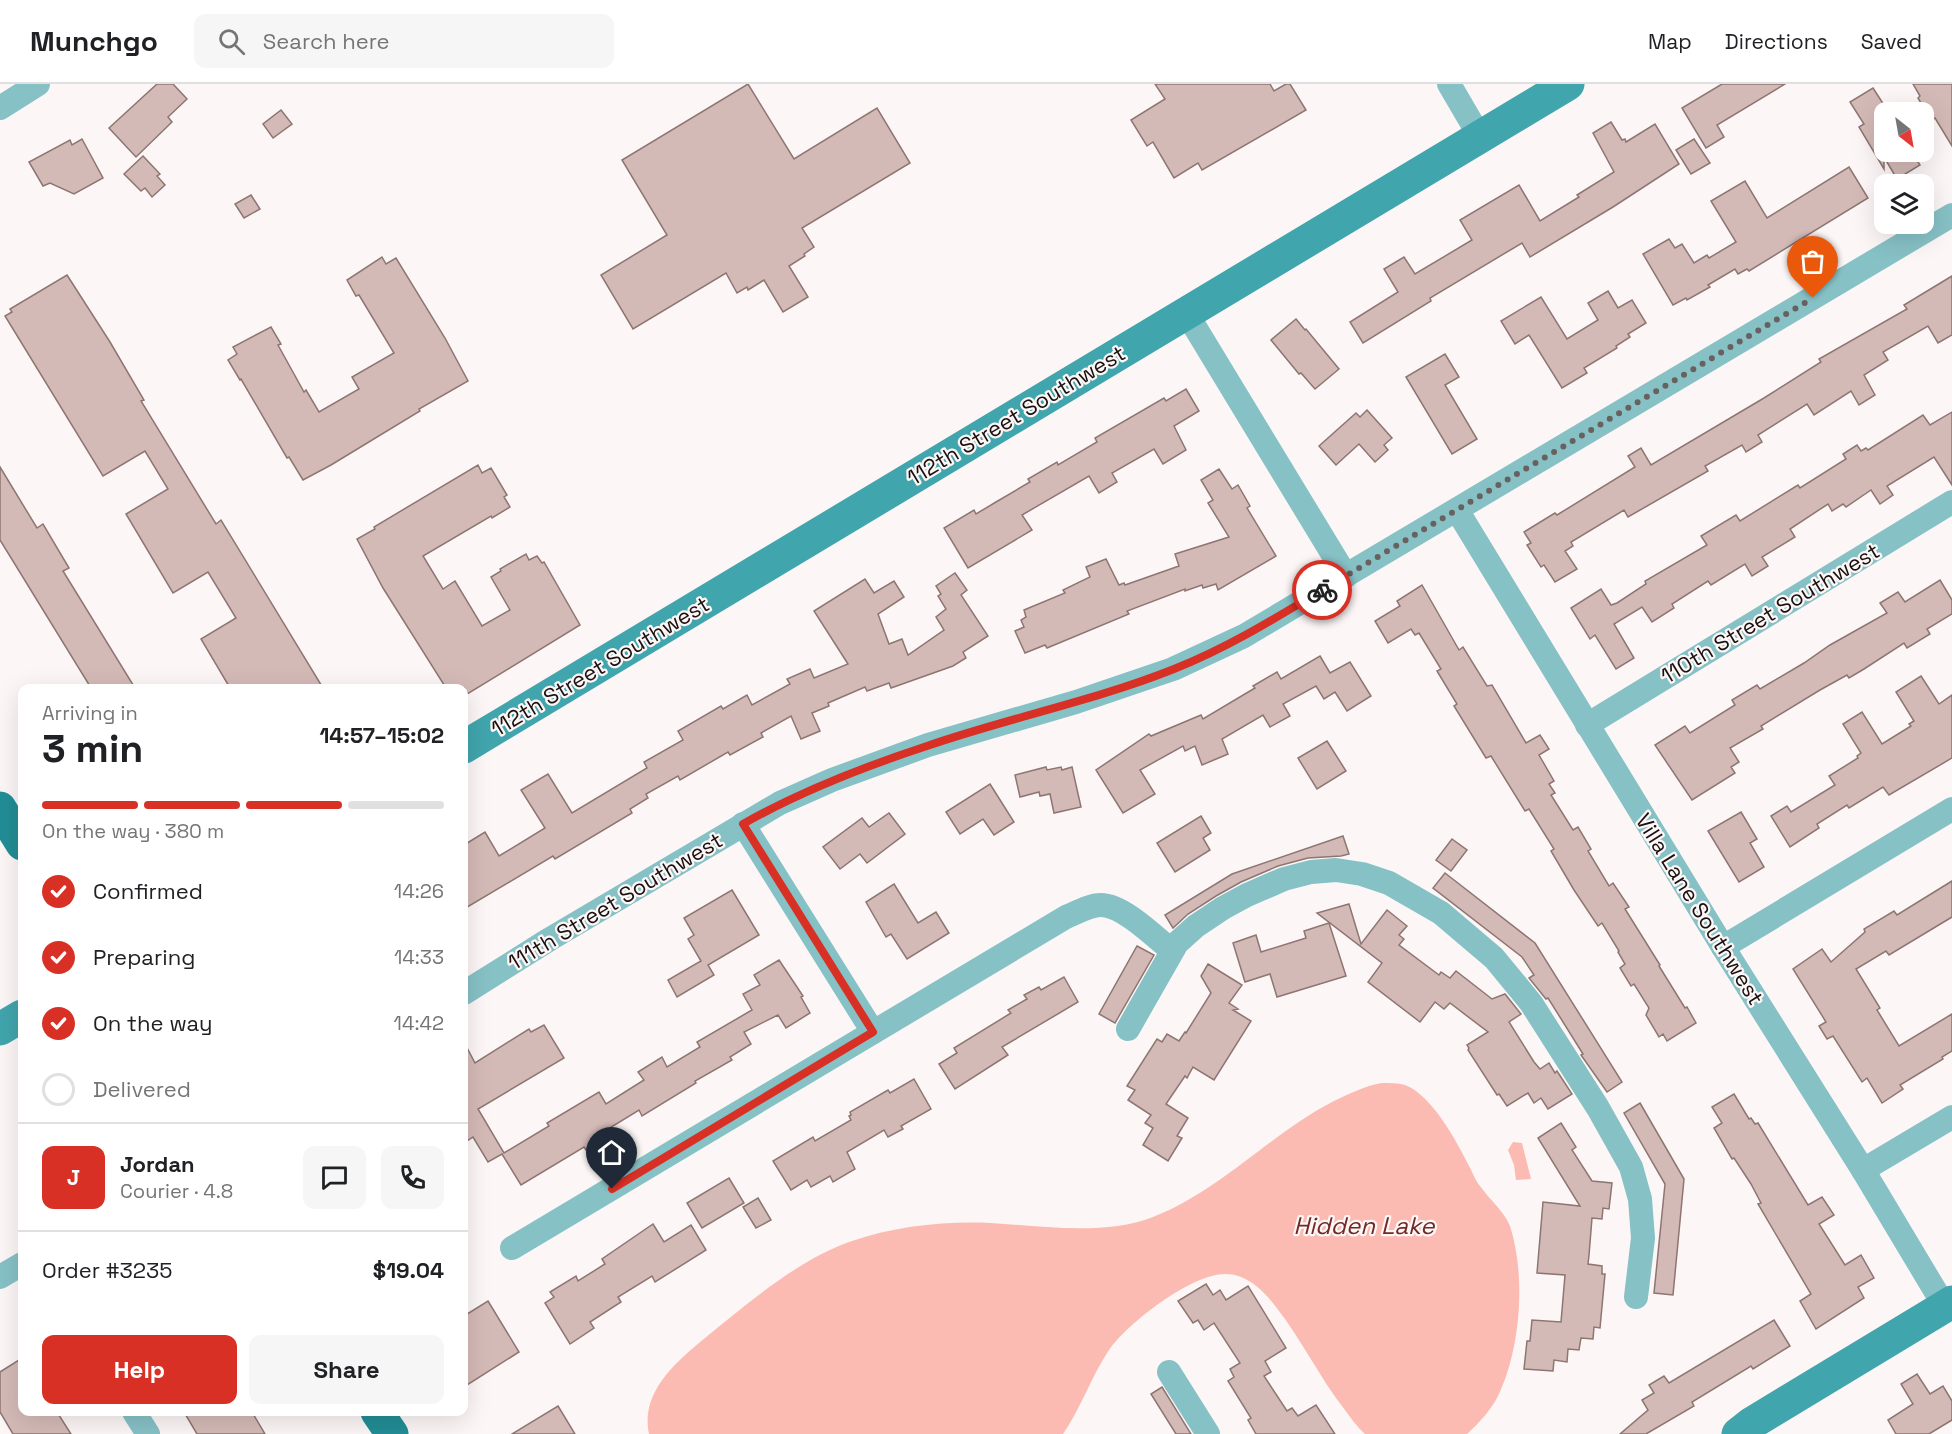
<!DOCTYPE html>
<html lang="en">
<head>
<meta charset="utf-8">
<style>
	:root { --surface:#fff; --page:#f6f6f6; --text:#202124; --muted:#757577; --line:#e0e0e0; --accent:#d93025 }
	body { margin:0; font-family:"Space Grotesk",sans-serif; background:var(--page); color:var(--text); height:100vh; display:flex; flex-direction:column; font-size:22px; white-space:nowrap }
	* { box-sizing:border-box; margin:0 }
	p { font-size:20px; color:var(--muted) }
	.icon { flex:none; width:33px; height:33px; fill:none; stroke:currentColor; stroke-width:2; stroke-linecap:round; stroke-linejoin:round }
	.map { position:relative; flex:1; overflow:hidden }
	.side { position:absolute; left:18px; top:600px; width:450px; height:732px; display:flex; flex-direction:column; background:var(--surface); border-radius:12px; box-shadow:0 6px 24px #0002 }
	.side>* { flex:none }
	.needle { width:39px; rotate:149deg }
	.controls { position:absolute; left:1874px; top:18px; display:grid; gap:12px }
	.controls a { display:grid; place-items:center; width:60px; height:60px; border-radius:12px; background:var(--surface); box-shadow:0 6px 24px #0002; font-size:30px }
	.pin { position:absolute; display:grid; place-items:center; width:51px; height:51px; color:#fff; margin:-62px -26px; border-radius:50% 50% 50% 0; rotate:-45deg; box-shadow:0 0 6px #0007 }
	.pin .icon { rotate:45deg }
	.courier { position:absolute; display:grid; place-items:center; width:60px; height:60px; margin:-30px; border:4px solid #d93025; border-radius:50%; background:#fff; color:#222; box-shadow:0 2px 8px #0007 }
	.summary em { font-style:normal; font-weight:700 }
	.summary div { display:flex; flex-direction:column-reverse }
	.summary { display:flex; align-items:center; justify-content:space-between; height:102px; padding:0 24px }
	h1 { font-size:39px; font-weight:700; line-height:45px }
	.bar { display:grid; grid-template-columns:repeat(4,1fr); gap:9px 6px; align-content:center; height:72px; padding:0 24px }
	.bar i { height:8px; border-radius:4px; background:var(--line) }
	.bar .current { background:var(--accent) }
	.bar p { grid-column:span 4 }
	.line { display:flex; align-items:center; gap:15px; padding:0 24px; border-top:2px solid var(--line) }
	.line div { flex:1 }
	.round { display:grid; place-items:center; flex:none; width:63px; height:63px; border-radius:12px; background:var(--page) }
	ol { padding:0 24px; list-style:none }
	li { display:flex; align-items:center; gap:18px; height:66px }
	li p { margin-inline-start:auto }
	li .icon { padding:6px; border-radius:50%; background:var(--accent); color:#fff; stroke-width:4 }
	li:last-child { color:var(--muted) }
	li i { width:33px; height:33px; border:3px solid var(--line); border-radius:50% }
	.cta { display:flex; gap:12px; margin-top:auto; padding:12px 24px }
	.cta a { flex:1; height:69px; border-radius:12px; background:var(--accent); color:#fff; font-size:24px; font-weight:700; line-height:69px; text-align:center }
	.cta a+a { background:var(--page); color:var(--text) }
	header { display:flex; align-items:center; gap:36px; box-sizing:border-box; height:84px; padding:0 30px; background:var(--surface); border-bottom:2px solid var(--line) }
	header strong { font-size:28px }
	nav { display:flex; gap:33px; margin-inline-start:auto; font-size:21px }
	.search { width:420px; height:54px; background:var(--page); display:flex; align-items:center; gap:15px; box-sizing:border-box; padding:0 21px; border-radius:12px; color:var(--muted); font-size:22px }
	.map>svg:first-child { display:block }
	.water { fill:#fbbbb3 }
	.building { fill:#d4bab7; stroke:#8d7572; stroke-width:1.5 }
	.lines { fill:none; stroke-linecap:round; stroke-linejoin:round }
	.street { stroke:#86c1c6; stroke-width:24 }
	.secondary { stroke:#41a5ad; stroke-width:33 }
	.primary { stroke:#228d95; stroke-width:33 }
	.done { stroke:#686160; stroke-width:6; stroke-dasharray:0 10.8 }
	.route { stroke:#d93025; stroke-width:8 }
	.labels { text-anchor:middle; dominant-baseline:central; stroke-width:4.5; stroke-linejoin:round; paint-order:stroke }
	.street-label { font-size:22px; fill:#19100f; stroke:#fcf7f6 }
	.water-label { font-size:24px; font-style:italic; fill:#722923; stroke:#fcf7f6 }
</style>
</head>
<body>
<header>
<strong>Munchgo</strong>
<div class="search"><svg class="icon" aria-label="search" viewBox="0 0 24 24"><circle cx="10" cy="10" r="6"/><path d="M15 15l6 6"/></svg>Search here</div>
<nav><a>Map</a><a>Directions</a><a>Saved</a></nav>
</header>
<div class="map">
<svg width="1952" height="1350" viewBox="0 0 1952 1350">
	<rect width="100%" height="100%" fill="#fcf7f6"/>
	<g class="water">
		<path d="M1382,999C1390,999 1398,999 1405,1001C1432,1011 1457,1058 1469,1082C1473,1089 1475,1096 1480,1102C1489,1115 1504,1127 1510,1142C1526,1191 1521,1265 1498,1312C1491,1326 1479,1339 1467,1350H1365C1357,1343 1351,1334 1345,1326C1319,1293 1302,1256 1276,1223C1264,1207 1247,1190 1225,1190C1191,1190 1128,1239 1109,1266C1091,1293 1081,1324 1063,1350H649C640,1308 676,1278 705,1254C748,1219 799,1175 852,1157C896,1142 945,1137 991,1139C1042,1142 1104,1152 1153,1133C1220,1107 1269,1051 1332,1018C1349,1010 1364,1002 1382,999Z"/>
		<polygon points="1513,1058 1522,1059 1531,1095 1516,1096 1514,1081 1508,1066"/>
	</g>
	<g class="building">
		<polygon points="157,0 173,0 187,15 168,33 172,38 136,73 109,44"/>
		<polygon points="748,0 794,75 877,24 910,79 802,144 814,163 804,170 805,172 789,182 808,213 783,228 764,196 748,206 747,203 737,209 726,189 633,245 601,191 667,151 622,76"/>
		<polygon points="1155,0 1270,0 1274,7 1286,0 1290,0 1306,26 1202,86 1198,79 1174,94 1153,58 1147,62 1131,36 1165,15"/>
		<polygon points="1722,0 1785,0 1717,41 1724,53 1706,64 1682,24"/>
		<polygon points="1913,0 1952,0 1952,62 1935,34 1931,36 1918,14 1920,12"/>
		<polygon points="1873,4 1884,21 1884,68 1912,68 1920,81 1897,95 1884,73 1884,85 1859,43 1864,40 1850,18"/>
		<polygon points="281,26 292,40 273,54 263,40"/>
		<polygon points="1611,38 1622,56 1625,55 1626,58 1655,40 1679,80 1613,123 1530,173 1522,159 1430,214 1431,217 1363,259 1350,238 1398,208 1384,185 1404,173 1415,190 1472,156 1460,136 1519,101 1540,137 1579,113 1577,111 1614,88 1593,49"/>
		<polygon points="82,55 103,94 74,110 50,99 43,102 29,78 70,56 72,61"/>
		<polygon points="1694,55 1710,79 1691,90 1676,66"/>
		<polygon points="143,72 160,90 157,92 165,101 152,113 145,104 141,107 124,90"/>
		<polygon points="1849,83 1868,114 1749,187 1747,185 1738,190 1735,185 1708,201 1710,203 1687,216 1686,214 1673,221 1643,170 1669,155 1675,164 1682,160 1694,179 1707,171 1709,174 1736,158 1711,117 1745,97 1767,134"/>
		<polygon points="251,111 260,125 244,134 235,120"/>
		<polygon points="382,173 386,180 396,174 445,254 468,297 419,325 420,327 331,381 303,396 289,373 287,374 241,295 240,296 228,276 237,270 233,263 271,243 281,260 278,261 304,308 306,306 319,328 359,305 352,293 394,269 359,211 356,212 347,196"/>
		<polygon points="67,191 110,258 144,316 141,317 216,440 221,436 323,604 230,604 201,555 236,534 208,488 173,509 126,430 168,405 145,367 103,392 5,232 12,228 10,225"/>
		<polygon points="1952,192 1952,251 1938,259 1928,242 1883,268 1888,276 1864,291 1875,311 1859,321 1851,307 1814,331 1807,320 1758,351 1762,358 1746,368 1742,361 1705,382 1708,387 1628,433 1624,426 1571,458 1573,462 1565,467 1577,485 1555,498 1544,481 1541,483 1527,461 1531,459 1524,448 1555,429 1557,431 1635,383 1628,372 1641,364 1651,381 1764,314 1821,278 1819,275 1907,225 1904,221"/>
		<polygon points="1608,207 1618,224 1632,216 1646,239 1628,250 1630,253 1616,262 1617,264 1584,284 1587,289 1562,304 1529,251 1515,260 1501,237 1541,213 1567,255 1598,236 1588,219"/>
		<polygon points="1296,235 1305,246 1306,245 1339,285 1315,305 1301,289 1299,290 1271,256"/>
		<polygon points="1445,270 1459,293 1445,301 1477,355 1452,370 1406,293"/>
		<polygon points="1186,305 1199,327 1174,342 1186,366 1163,380 1154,365 1112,389 1117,398 1099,409 1089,392 1022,431 1032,446 968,484 944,444 974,426 976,430 996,418 1030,398 1028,395 1057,378 1058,381 1097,358 1095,354 1164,314 1166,317"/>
		<polygon points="1367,326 1392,354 1384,361 1388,366 1375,378 1359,360 1336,381 1319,362 1356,329 1360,333"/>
		<polygon points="1952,328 1952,401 1934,373 1887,402 1893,411 1880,420 1871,406 1846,423 1843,420 1832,427 1828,420 1790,445 1795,453 1762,473 1768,482 1752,492 1745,480 1711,501 1708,497 1672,520 1674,524 1652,538 1642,523 1614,540 1634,574 1616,585 1595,551 1590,555 1571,524 1601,505 1611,521 1617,519 1646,500 1645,497 1707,461 1701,452 1736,431 1740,437 1798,401 1800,404 1846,375 1843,370 1857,361 1861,367 1866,364 1868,366 1923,331 1930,341"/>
		<polygon points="478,381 482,389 491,384 507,411 504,413 510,423 492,434 491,432 423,472 443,505 455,497 482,542 510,526 491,493 501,487 500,485 526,470 529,476 537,472 542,479 544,478 580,541 464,612 464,604 446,604 383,504 357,455 375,445 374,443"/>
		<polygon points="0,383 37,444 43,440 69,484 63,487 135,604 91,604 0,456"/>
		<polygon points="1219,385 1232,405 1238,401 1250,422 1247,424 1276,472 1218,506 1216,500 1203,504 1202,501 1185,507 1185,505 1127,527 1129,530 1047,564 1045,561 1025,569 1015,547 1024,543 1021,536 1026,533 1024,526 1065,509 1063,506 1090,493 1086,483 1106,475 1119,501 1124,499 1125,501 1179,482 1175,470 1229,453 1208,419 1213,416 1201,396"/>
		<polygon points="955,489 967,506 961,511 988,552 963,568 966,574 953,582 891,604 889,599 867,607 865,603 828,619 829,622 812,629 820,647 801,655 791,632 761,649 763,653 730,671 728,668 680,696 678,692 646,710 648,714 630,725 632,729 555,775 553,772 464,825 464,761 485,748 499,772 545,744 521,706 548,690 572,729 647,684 644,678 683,656 678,647 721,622 723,625 747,611 752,621 790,600 787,595 810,585 814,594 848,580 814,527 865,495 874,509 894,497 904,513 878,530 889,560 902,555 908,571 944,546 936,533 946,525 938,512 941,510 936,502"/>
		<polygon points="1940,496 1952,516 1952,530 1927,545 1930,550 1907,564 1904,559 1864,585 1849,594 1847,591 1820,606 1761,642 1763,645 1730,664 1739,678 1731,683 1735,689 1692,716 1655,661 1685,642 1690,649 1735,621 1732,616 1757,601 1760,605 1804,579 1830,561 1887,529 1880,519 1898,508 1905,518"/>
		<polygon points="1422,501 1459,566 1463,563 1487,602 1492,601 1526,659 1540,651 1549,665 1539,671 1554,697 1549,700 1555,709 1551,711 1573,746 1578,743 1591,765 1588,767 1609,802 1613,799 1629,823 1625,825 1660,881 1659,882 1685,924 1687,923 1696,939 1667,957 1663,950 1659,953 1646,931 1649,924 1634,900 1631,902 1620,884 1625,880 1618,868 1619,867 1602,839 1598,842 1574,806 1551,767 1554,765 1529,725 1525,727 1491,672 1486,674 1454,622 1457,620 1437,587 1441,585 1419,549 1415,551 1411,545 1388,559 1375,537 1400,522 1397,517"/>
		<polygon points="1320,572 1330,589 1350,578 1371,612 1347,627 1335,608 1324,615 1316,602 1283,620 1290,632 1270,643 1263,631 1222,655 1228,670 1202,681 1195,662 1185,667 1183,662 1140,686 1155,710 1123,729 1096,686 1149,650 1151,652 1201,631 1203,635 1255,604 1253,602 1277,588 1281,595"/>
		<polygon points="1921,592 1939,620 1952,611 1952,674 1889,711 1883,703 1849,724 1847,721 1817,740 1819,744 1790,763 1771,732 1787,722 1791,728 1835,701 1829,692 1858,674 1857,672 1861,669 1843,640 1862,628 1882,660 1911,642 1909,640 1914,637 1896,608"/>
		<polygon points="1327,657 1346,687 1317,705 1298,674"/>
		<polygon points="1046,683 1047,686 1061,683 1062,686 1072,683 1081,723 1054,729 1050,710 1040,712 1039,708 1020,713 1015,691"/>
		<polygon points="990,700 1014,738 994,751 983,735 960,750 946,728"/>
		<polygon points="1741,728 1757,755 1750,759 1764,783 1739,798 1708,747"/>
		<polygon points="889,729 905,750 867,779 860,770 840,785 823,763 862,734 869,743"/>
		<polygon points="1201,732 1211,749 1203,754 1210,766 1175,788 1157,759"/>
		<polygon points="1343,752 1349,770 1341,772 1308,774 1278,782 1241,798 1216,812 1188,830 1173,844 1165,831 1232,790"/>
		<polygon points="1452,755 1467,766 1451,787 1436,776"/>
		<polygon points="1445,789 1535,859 1622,998 1607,1008 1581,971 1583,970 1548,914 1546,915 1529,894 1534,891 1522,873 1433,804"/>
		<polygon points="1952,797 1952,833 1889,871 1886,867 1856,885 1880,924 1877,926 1899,962 1952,930 1952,967 1942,973 1943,975 1900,1001 1903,1005 1882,1019 1867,994 1862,998 1833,952 1827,955 1819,942 1826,938 1793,885 1822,865 1831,878 1865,848 1864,845 1894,827 1897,831"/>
		<polygon points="894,800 918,839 936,828 949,849 907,875 891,850 886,853 866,818"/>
		<polygon points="732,806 759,851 708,881 714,891 677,913 668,896 701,877 688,855 694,851 684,834"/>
		<polygon points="1349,820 1361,860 1387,826 1407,842 1399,851 1404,855 1399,861 1439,891 1441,888 1450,894 1456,887 1492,915 1505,910 1521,930 1509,938 1534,978 1540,985 1549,979 1555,989 1557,987 1572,1010 1548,1025 1541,1014 1534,1019 1528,1009 1507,1022 1499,1010 1497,1011 1468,966 1469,964 1467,961 1488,948 1450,919 1444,925 1435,918 1420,938 1368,898 1382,879 1317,829"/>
		<polygon points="1329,839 1346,892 1277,913 1270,890 1245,898 1233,859 1256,851 1261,868 1306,854 1304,847"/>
		<polygon points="1137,862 1154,871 1115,939 1099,930"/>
		<polygon points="779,876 803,912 801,913 810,929 786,944 778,931 744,948 751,960 730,973 732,976 695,997 696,999 642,1032 639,1026 608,1045 611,1051 586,1066 584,1063 521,1101 502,1070 488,1078 473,1053 464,1059 464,958 475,979 529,945 531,948 544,941 564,974 478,1025 504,1069 549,1042 547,1039 599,1008 606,1020 644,996 638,988 662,973 667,983 700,963 697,958 752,926 743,910 760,901 754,891"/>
		<polygon points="1208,880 1242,901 1229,919 1238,925 1233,926 1251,937 1214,996 1193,983 1187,994 1185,992 1166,1020 1188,1034 1177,1052 1182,1054 1168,1077 1143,1061 1153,1044 1145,1039 1151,1031 1128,1016 1135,1006 1127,1002 1157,955 1162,958 1167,950 1179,957 1185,948 1186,949 1211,909 1201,892"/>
		<polygon points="1064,893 1078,918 1002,963 1008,971 955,1005 939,980 957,969 954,964 1011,929 1008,926 1027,915 1024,911 1039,903 1041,906"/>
		<polygon points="914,995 931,1025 901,1042 903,1045 888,1053 884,1046 847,1068 855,1085 833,1098 830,1092 811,1103 807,1096 791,1106 773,1077 813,1053 815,1057 851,1036 849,1032 851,1031 850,1028 888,1006 890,1009"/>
		<polygon points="1734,1010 1749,1035 1751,1034 1755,1040 1758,1039 1808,1121 1822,1113 1834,1131 1819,1140 1845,1181 1861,1171 1874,1194 1858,1203 1864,1214 1816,1245 1800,1217 1811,1210 1758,1120 1761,1119 1751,1100 1734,1074 1732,1075 1714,1044 1722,1039 1712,1023"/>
		<polygon points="1640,1019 1684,1095 1673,1211 1654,1209 1665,1100 1624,1029"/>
		<polygon points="1561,1039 1576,1063 1572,1066 1592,1097 1612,1099 1609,1125 1603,1124 1602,1135 1592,1134 1589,1171 1588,1180 1602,1182 1602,1190 1605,1190 1600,1244 1594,1243 1593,1255 1581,1254 1579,1266 1568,1265 1567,1278 1554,1276 1553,1287 1524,1285 1527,1257 1530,1257 1532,1236 1561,1238 1565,1191 1537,1189 1543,1118 1580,1122 1538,1054"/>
		<polygon points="729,1094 744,1119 702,1144 687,1119"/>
		<polygon points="758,1114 771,1136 756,1144 743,1123"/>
		<polygon points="653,1140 664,1158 691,1141 706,1166 655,1198 652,1192 618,1213 621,1218 590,1238 594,1244 570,1260 545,1219 554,1213 550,1208 576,1192 578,1197 605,1180 602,1175"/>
		<polygon points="1206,1200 1213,1211 1220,1206 1226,1216 1248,1202 1286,1264 1265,1277 1271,1288 1264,1292 1287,1327 1292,1324 1298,1332 1316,1321 1335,1350 1256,1350 1248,1336 1251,1334 1228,1297 1234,1293 1230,1285 1240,1279 1214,1239 1204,1246 1198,1236 1193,1239 1178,1217"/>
		<polygon points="488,1217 519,1268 464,1303 464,1232"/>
		<polygon points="1774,1236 1790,1262 1753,1285 1751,1282 1692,1318 1694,1322 1646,1350 1620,1350 1648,1326 1642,1316 1654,1309 1649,1301 1664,1292 1669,1299"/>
		<polygon points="22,1274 22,1328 57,1328 71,1350 13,1350 0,1328 0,1288"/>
		<polygon points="1917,1290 1930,1310 1943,1302 1952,1317 1952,1336 1929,1350 1896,1350 1888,1336 1913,1320 1901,1300"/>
		<polygon points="1162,1303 1191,1350 1176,1350 1151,1310"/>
		<polygon points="558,1322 575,1350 512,1350"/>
		<polygon points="184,1328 252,1328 265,1350 197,1350"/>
	</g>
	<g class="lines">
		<g class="street">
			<polyline points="1449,0 1480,53"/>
			<polyline points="0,24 38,0"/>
			<polyline points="1187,230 1346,492"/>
			<polyline points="1457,426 1723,863 1863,1086 1945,1223"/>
			<polyline points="1587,641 1952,418"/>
			<polyline points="743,740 873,948"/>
			<polyline points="1723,863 1952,725"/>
			<polyline points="464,909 550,855 780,719 832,696 928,661 1076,618 1173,585 1244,552 1952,131"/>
			<polyline points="1128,945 1177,859 1196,842 1223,824 1247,811 1284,795 1311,788 1336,786 1362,790 1389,799 1441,829 1494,874 1531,919 1598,1024 1631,1083 1640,1115 1643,1154 1636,1213"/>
			<polyline points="1863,1086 1952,1033"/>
			<path d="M512,1164L1066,833C1076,829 1089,821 1101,821C1123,821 1155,853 1172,867"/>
			<polyline points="0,1193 22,1180"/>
			<polyline points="1169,1288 1208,1350"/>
			<polyline points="134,1328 148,1350"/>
		</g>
		<g class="secondary">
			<polyline points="464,663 1568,0"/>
			<polyline points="0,945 22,932"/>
			<polyline points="1738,1350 1752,1339 1952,1218"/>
		</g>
		<g class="primary">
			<polyline points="0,724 22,760"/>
			<polyline points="377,1328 392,1350"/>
		</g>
	</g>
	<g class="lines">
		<polyline class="done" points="1322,506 1813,214"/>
		<path class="route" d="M612,1105L873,948L743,740C801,707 863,683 927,662C1008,634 1094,617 1174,585C1227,564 1274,535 1322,506"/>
	</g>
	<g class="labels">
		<g class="street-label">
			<text transform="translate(1016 331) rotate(-31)">112th Street Southwest</text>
			<text transform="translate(1770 529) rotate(-31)">110th Street Southwest</text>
			<text transform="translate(600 582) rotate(-31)">112th Street Southwest</text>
			<text transform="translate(615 817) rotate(-31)">111th Street Southwest</text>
			<text transform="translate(1700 825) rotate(58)">Villa Lane Southwest</text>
		</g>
		<g class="water-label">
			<text x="1364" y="1141">Hidden Lake</text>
		</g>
	</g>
</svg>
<div class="controls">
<a><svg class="needle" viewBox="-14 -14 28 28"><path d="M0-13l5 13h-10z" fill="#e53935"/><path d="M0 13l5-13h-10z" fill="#757577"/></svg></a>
<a><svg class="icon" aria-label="layers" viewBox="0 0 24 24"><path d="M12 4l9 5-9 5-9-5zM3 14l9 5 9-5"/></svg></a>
</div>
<div class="pin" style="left:1813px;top:214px;background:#ea580c"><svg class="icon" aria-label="bag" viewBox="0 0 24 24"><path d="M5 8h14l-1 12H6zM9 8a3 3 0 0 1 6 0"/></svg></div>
<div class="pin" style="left:612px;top:1105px;background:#1f2937"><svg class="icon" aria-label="home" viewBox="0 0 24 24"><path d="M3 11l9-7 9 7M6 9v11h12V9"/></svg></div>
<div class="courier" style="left:1322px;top:506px"><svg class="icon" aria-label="bike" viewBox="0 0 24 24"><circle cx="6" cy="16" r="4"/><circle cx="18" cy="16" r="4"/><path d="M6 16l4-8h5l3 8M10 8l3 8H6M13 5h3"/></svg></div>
<section class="side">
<div class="summary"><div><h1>3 min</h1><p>Arriving in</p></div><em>14:57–15:02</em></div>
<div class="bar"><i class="current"></i><i class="current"></i><i class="current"></i><i></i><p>On the way · 380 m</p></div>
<ol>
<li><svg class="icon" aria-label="check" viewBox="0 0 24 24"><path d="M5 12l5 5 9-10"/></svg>Confirmed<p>14:26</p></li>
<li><svg class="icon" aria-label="check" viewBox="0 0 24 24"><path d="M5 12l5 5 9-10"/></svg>Preparing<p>14:33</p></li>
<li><svg class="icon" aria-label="check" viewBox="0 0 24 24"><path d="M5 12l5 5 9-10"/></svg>On the way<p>14:42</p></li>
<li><i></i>Delivered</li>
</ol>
<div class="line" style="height:108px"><b class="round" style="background:var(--accent);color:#fff">J</b><div><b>Jordan</b><p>Courier · 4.8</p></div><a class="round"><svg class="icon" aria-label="chat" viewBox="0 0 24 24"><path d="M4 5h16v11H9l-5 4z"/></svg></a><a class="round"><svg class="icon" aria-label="phone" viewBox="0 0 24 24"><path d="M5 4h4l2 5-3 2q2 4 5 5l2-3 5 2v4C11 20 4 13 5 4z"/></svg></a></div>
<div class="line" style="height:78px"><div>Order #3235</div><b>$19.04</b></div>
<div class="cta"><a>Help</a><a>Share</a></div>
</section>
</div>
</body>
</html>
